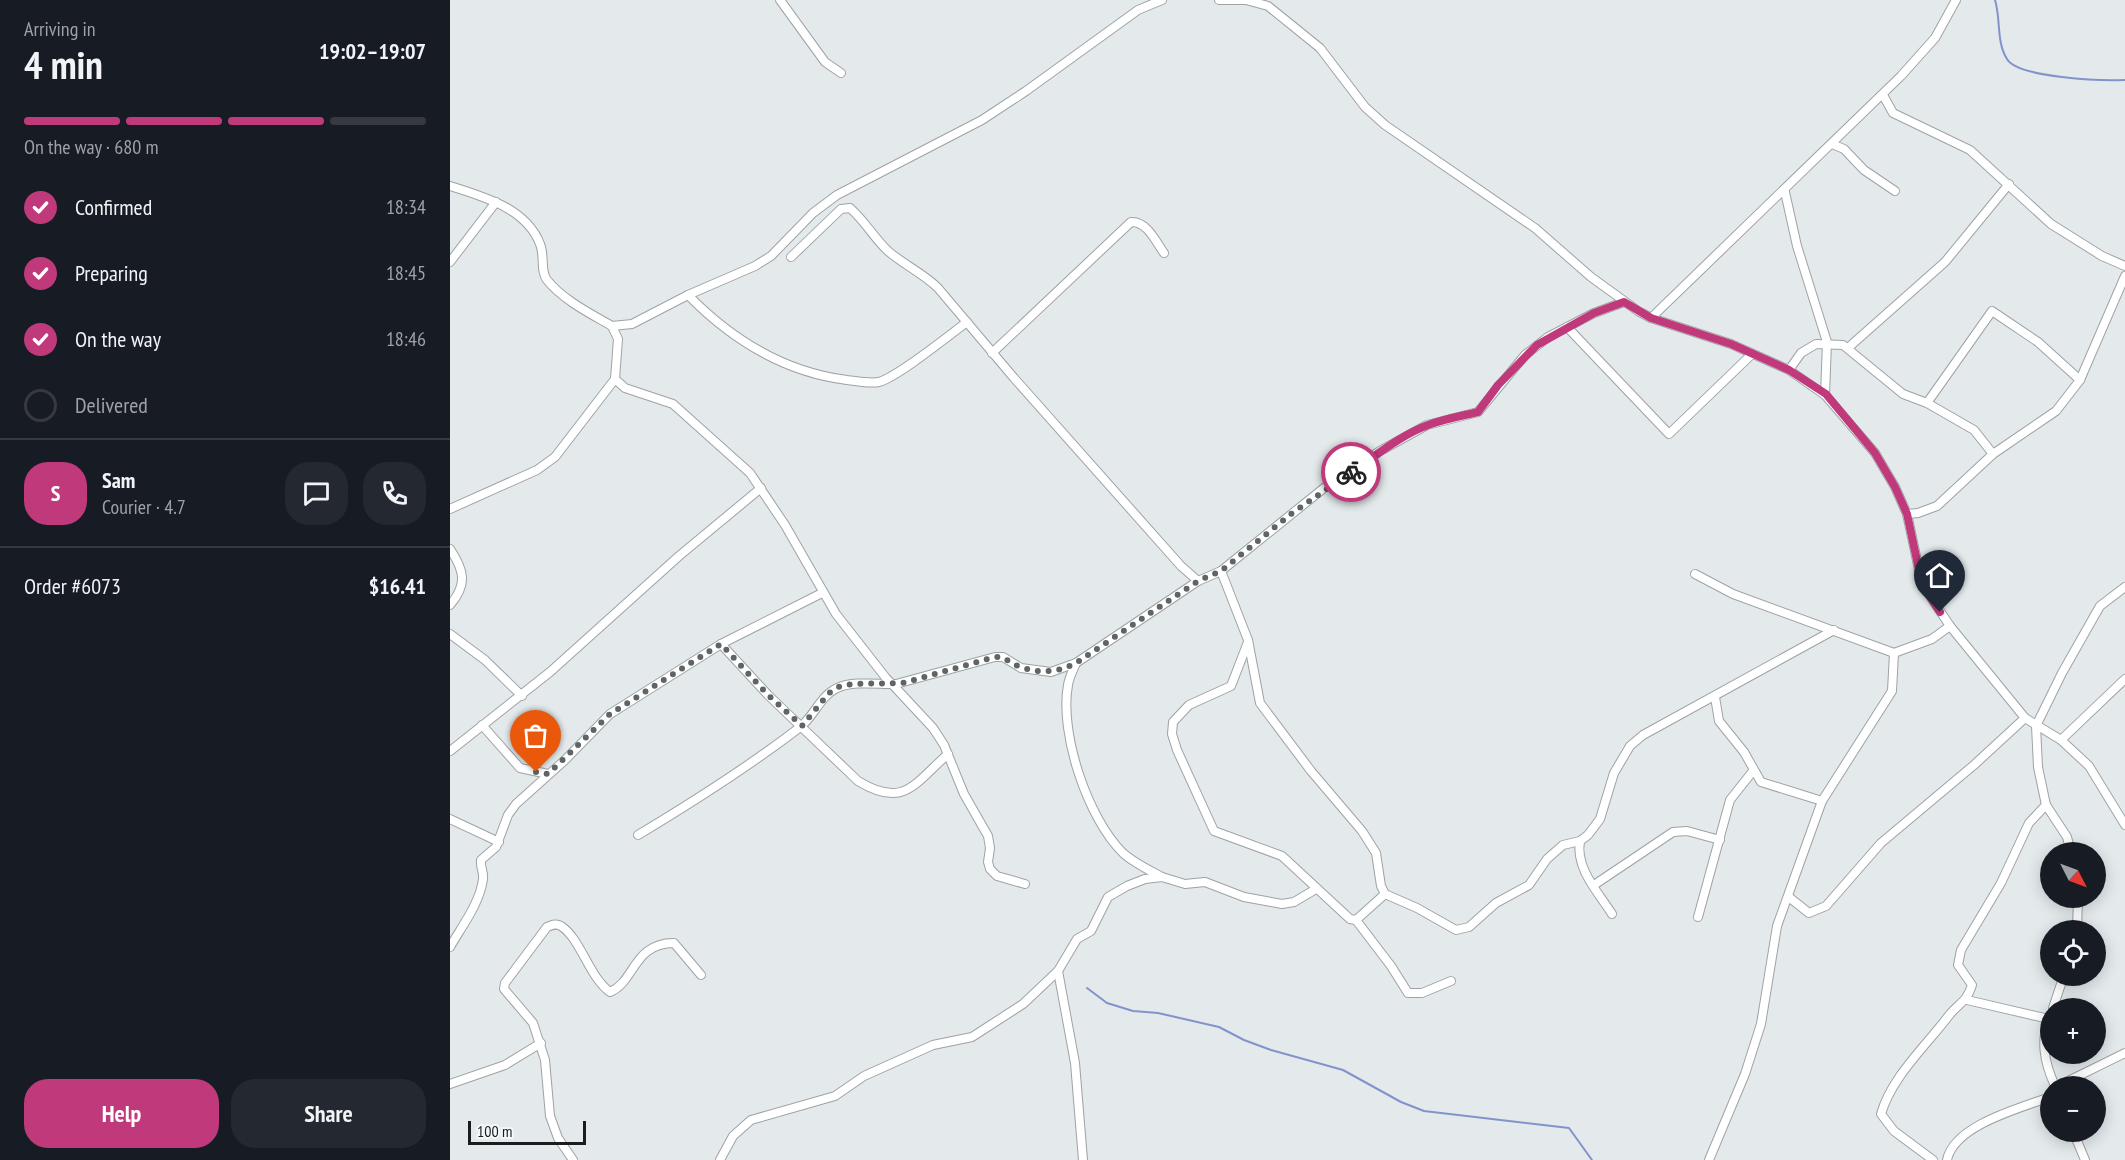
<!DOCTYPE html>
<html lang="en">
<head>
<meta charset="utf-8">
<style>
	:root { --surface:#171b24; --page:#242831; --text:#f1f3f6; --muted:#9ea1a6; --line:#363941; --accent:#c03a7b }
	body { margin:0; font-family:"PT Sans Narrow",sans-serif; background:var(--page); color:var(--text); height:100vh; display:flex; flex-direction:column; font-size:22px; white-space:nowrap }
	* { box-sizing:border-box; margin:0 }
	p { font-size:20px; color:var(--muted) }
	.icon { flex:none; width:33px; height:33px; fill:none; stroke:currentColor; stroke-width:2; stroke-linecap:round; stroke-linejoin:round }
	.map { position:relative; flex:1; overflow:hidden }
	.sheet { display:flex; flex-direction:column; background:var(--surface); width:450px }
	.sheet>* { flex:none }
	.needle { width:39px; rotate:132deg }
	.fabs { position:absolute; left:1590px; top:842px; display:grid; gap:12px }
	.fabs a { display:grid; place-items:center; width:66px; height:66px; border-radius:50%; background:var(--surface); box-shadow:0 3px 15px #0003; font-size:30px }
	.scale { position:absolute; left:18px; bottom:15px; width:118px; box-sizing:border-box; padding-left:6px; border:3px solid #1a1c1d; border-top:0; font-size:16px; line-height:21px; white-space:nowrap; color:#1a1c1d; -webkit-text-stroke:4px #f2f7f9; paint-order:stroke }
	.pin { position:absolute; display:grid; place-items:center; width:51px; height:51px; color:#fff; margin:-62px -26px; border-radius:50% 50% 50% 0; rotate:-45deg; box-shadow:0 0 6px #0007 }
	.pin .icon { rotate:45deg }
	.courier { position:absolute; display:grid; place-items:center; width:60px; height:60px; margin:-30px; border:4px solid #c03a7b; border-radius:50%; background:#fff; color:#222; box-shadow:0 2px 8px #0007 }
	.headline em { font-style:normal; font-weight:700 }
	.headline div { display:flex; flex-direction:column-reverse }
	.headline { display:flex; align-items:center; justify-content:space-between; height:102px; padding:0 24px }
	h1 { font-size:39px; font-weight:700; line-height:45px }
	.bar { display:grid; grid-template-columns:repeat(4,1fr); gap:9px 6px; align-content:center; height:72px; padding:0 24px }
	.bar i { height:8px; border-radius:4px; background:var(--line) }
	.bar .on { background:var(--accent) }
	.bar p { grid-column:span 4 }
	.line { display:flex; align-items:center; gap:15px; padding:0 24px; border-top:2px solid var(--line) }
	.line div { flex:1 }
	.round { display:grid; place-items:center; flex:none; width:63px; height:63px; border-radius:24px; background:var(--page) }
	ol { padding:0 24px; list-style:none }
	li { display:flex; align-items:center; gap:18px; height:66px }
	li p { margin-inline-start:auto }
	li .icon { padding:6px; border-radius:50%; background:var(--accent); color:#fff; stroke-width:4 }
	li:last-child { color:var(--muted) }
	li i { width:33px; height:33px; border:3px solid var(--line); border-radius:50% }
	.primary-button { display:flex; gap:12px; margin-top:auto; padding:12px 24px }
	.primary-button a { flex:1; height:69px; border-radius:24px; background:var(--accent); color:#fff; font-size:24px; font-weight:700; line-height:69px; text-align:center }
	.primary-button a+a { background:var(--page); color:var(--text) }
	main { display:flex; flex:1; min-height:0 }
	.map>svg:first-child { display:block }
	.lines { fill:none; stroke-linecap:round; stroke-linejoin:round }
	.stream { stroke:#8293cb; stroke-width:2 }
	.minor-casing { stroke:#9da3a4; stroke-width:10 }
	.minor { stroke:#fff; stroke-width:8 }
	.done { stroke:#616465; stroke-width:6; stroke-dasharray:0 10.8 }
	.route { stroke:#c03a7b; stroke-width:8 }
</style>
</head>
<body>
<main>
<section class="sheet">
<div class="headline"><div><h1>4 min</h1><p>Arriving in</p></div><em>19:02–19:07</em></div>
<div class="bar"><i class="on"></i><i class="on"></i><i class="on"></i><i></i><p>On the way · 680 m</p></div>
<ol>
<li><svg class="icon" aria-label="check" viewBox="0 0 24 24"><path d="M5 12l5 5 9-10"/></svg>Confirmed<p>18:34</p></li>
<li><svg class="icon" aria-label="check" viewBox="0 0 24 24"><path d="M5 12l5 5 9-10"/></svg>Preparing<p>18:45</p></li>
<li><svg class="icon" aria-label="check" viewBox="0 0 24 24"><path d="M5 12l5 5 9-10"/></svg>On the way<p>18:46</p></li>
<li><i></i>Delivered</li>
</ol>
<div class="line" style="height:108px"><b class="round" style="background:var(--accent);color:#fff">S</b><div><b>Sam</b><p>Courier · 4.7</p></div><a class="round"><svg class="icon" aria-label="chat" viewBox="0 0 24 24"><path d="M4 5h16v11H9l-5 4z"/></svg></a><a class="round"><svg class="icon" aria-label="phone" viewBox="0 0 24 24"><path d="M5 4h4l2 5-3 2q2 4 5 5l2-3 5 2v4C11 20 4 13 5 4z"/></svg></a></div>
<div class="line" style="height:78px"><div>Order #6073</div><b>$16.41</b></div>
<div class="primary-button"><a>Help</a><a>Share</a></div>
</section>
<div class="map">
<svg width="1675" height="1160" viewBox="0 0 1675 1160">
	<rect width="100%" height="100%" fill="#e4eaec"/>
	<g class="lines">
		<g class="stream">
			<path d="M1545,0C1551,19 1546,42 1557,59C1568,78 1653,81 1675,80"/>
			<polyline points="637,988 657,1003 683,1011 708,1013 769,1027 794,1040 821,1050 893,1070 951,1102 974,1111 1119,1128 1142,1160"/>
		</g>
		<g class="minor-casing">
			<g id="minor">
				<polyline points="330,0 375,62 391,73"/>
				<polyline points="769,0 796,0 818,6 870,48 915,107 935,125 1085,228 1141,277 1188,311 1201,318 1281,344 1339,370 1375,395 1425,453 1445,487 1457,514 1472,584 1500,626 1575,718 1611,740 1639,766 1675,825"/>
				<polyline points="1433,95 1443,113 1520,150 1601,224 1652,256 1675,266"/>
				<polyline points="1382,144 1394,149 1414,170 1445,191"/>
				<path d="M0,186C34,197 76,208 90,244C95,256 90,271 97,280C113,300 141,314 162,326L182,324L238,295L305,266L321,256L363,213L387,195L532,120L576,91L688,10L712,0"/>
				<polyline points="1335,192 1347,246 1377,342 1375,395"/>
				<path d="M341,257L391,209L400,208C415,221 424,238 438,251C454,265 473,273 488,288L564,378L731,566L748,581"/>
				<polyline points="0,262 46,202"/>
				<path d="M238,295C282,340 334,372 397,380C407,381 420,384 429,382C449,376 498,336 517,322"/>
				<polyline points="1201,318 1451,76 1485,38 1506,0"/>
				<polyline points="162,326 168,339 165,379 175,388 223,404 300,473 335,525 386,614 436,678 442,684 446,684 545,657 553,657 571,668 601,672 626,663 748,581 771,571 874,488 930,451 977,425 1028,412 1075,355 1098,337 1144,313 1174,302"/>
				<polyline points="1117,327 1219,434 1301,355"/>
				<polyline points="1399,347 1495,262 1559,184"/>
				<path d="M542,353L681,222C697,221 706,242 714,253"/>
				<polyline points="1339,370 1351,353 1366,344 1393,345 1453,394 1477,403 1524,430 1543,454"/>
				<polyline points="1477,403 1542,311 1588,342 1630,380"/>
				<polyline points="0,509 87,470 105,457 165,379"/>
				<polyline points="1457,514 1468,513 1487,506 1543,454 1606,411 1630,380 1675,276"/>
				<path d="M0,549C14,570 18,584 0,605"/>
				<polyline points="771,571 798,640 810,703 861,771 912,831 926,853 931,886 935,894 967,908 1006,930 1019,927 1046,903 1079,885 1097,859 1113,845 1130,841 1138,835 1150,819 1164,773 1180,746 1193,735 1384,630"/>
				<polyline points="1245,574 1283,594 1444,653"/>
				<polyline points="0,634 35,660 72,696"/>
				<polyline points="798,642 781,686 739,705 723,722 722,734 727,750 764,831 832,856 900,919 906,920 935,894"/>
				<path d="M271,644L318,695L408,781C454,809 464,784 498,754"/>
				<path d="M626,663C623,670 619,678 618,685C609,733 638,819 673,853C684,863 699,870 712,877"/>
				<polyline points="1265,697 1269,721 1294,752 1311,782 1372,801"/>
				<polyline points="32,725 70,768 98,774"/>
				<polyline points="1611,740 1675,679"/>
				<polyline points="0,751 100,672 229,556 311,488"/>
				<polyline points="0,819 49,842"/>
				<path d="M188,835C243,802 298,767 349,728C364,717 370,696 387,688C403,681 425,684 442,684L483,728L494,745L514,794L538,836L540,848L538,862L540,869L547,876L575,884"/>
				<path d="M1130,841C1125,868 1148,892 1162,914"/>
				<polyline points="1621,852 1617,837 1596,805 1588,767 1586,726 1612,673 1650,606 1675,587"/>
				<polyline points="1144,885 1223,832 1237,831 1270,840"/>
				<polyline points="1340,898 1359,913 1376,906 1431,843 1524,765 1575,718"/>
				<polyline points="1248,917 1280,800 1303,771"/>
				<polyline points="906,920 941,966 958,993 972,993 1001,981"/>
				<polyline points="1627,930 1628,897"/>
				<path d="M0,947C12,926 30,903 33,879C34,872 30,867 31,860L46,847L58,815L66,804L115,760L160,714L271,644L372,593"/>
				<polyline points="608,971 625,1063 633,1160"/>
				<polyline points="1517,1000 1599,1019"/>
				<polyline points="1603,1008 1614,975"/>
				<path d="M1600,1015C1590,1040 1594,1062 1605,1086"/>
				<polyline points="0,1084 55,1065 91,1043"/>
				<polyline points="1608,1086 1675,1053"/>
				<polyline points="1623,1131 1635,1160"/>
				<path d="M123,1160L108,1138L100,1116L95,1060L83,1023L54,989L55,983L97,927C102,925 106,923 111,926C131,939 139,977 160,992C185,982 183,943 224,943L251,975"/>
				<polyline points="270,1160 283,1136 301,1120 385,1096 414,1076 483,1045 522,1037 573,1004 608,971 627,939 641,931 658,897 677,886 695,879 712,877 735,884 755,882 794,897 832,904 844,902 866,889"/>
				<polyline points="1259,1160 1295,1074 1311,1024 1327,926 1372,801 1442,691 1444,653 1482,639 1500,626"/>
				<path d="M1483,1160L1444,1131L1431,1114C1442,1076 1477,1045 1500,1014C1510,1002 1516,1003 1522,985L1508,965L1511,950L1551,883L1579,823L1596,805"/>
				<path d="M1497,1160C1504,1125 1571,1108 1600,1097"/>
			</g>
		</g>
		<use href="#minor" class="minor"/>
	</g>
	<g class="lines">
		<path class="done" d="M86,772L98,774L160,714L271,644L318,695L352,726L379,693L388,687L402,684L453,683L545,657C556,657 561,664 571,667C590,674 609,672 626,663L748,581L771,571L841,514L901,472"/>
		<path class="route" d="M901,472C926,456 949,436 978,425C994,419 1011,416 1028,412L1048,385L1087,345L1144,313L1174,302L1201,318L1281,344L1339,370L1376,394L1425,453L1445,487L1457,514L1472,584L1490,612"/>
	</g>
</svg>
<div class="fabs">
<a><svg class="needle" viewBox="-14 -14 28 28"><path d="M0-13l5 13h-10z" fill="#e53935"/><path d="M0 13l5-13h-10z" fill="#9ea1a6"/></svg></a>
<a><svg class="icon" aria-label="locate" viewBox="0 0 24 24"><circle cx="12" cy="12" r="6"/><path d="M12 2v4M12 18v4M2 12h4M18 12h4"/></svg></a>
<a>+</a>
<a>−</a>
</div>
<div class="scale">100 m</div>
<div class="pin" style="left:86px;top:772px;background:#ea580c"><svg class="icon" aria-label="bag" viewBox="0 0 24 24"><path d="M5 8h14l-1 12H6zM9 8a3 3 0 0 1 6 0"/></svg></div>
<div class="pin" style="left:1490px;top:612px;background:#1f2937"><svg class="icon" aria-label="home" viewBox="0 0 24 24"><path d="M3 11l9-7 9 7M6 9v11h12V9"/></svg></div>
<div class="courier" style="left:901px;top:472px"><svg class="icon" aria-label="bike" viewBox="0 0 24 24"><circle cx="6" cy="16" r="4"/><circle cx="18" cy="16" r="4"/><path d="M6 16l4-8h5l3 8M10 8l3 8H6M13 5h3"/></svg></div>
</div>
</main>
</body>
</html>
